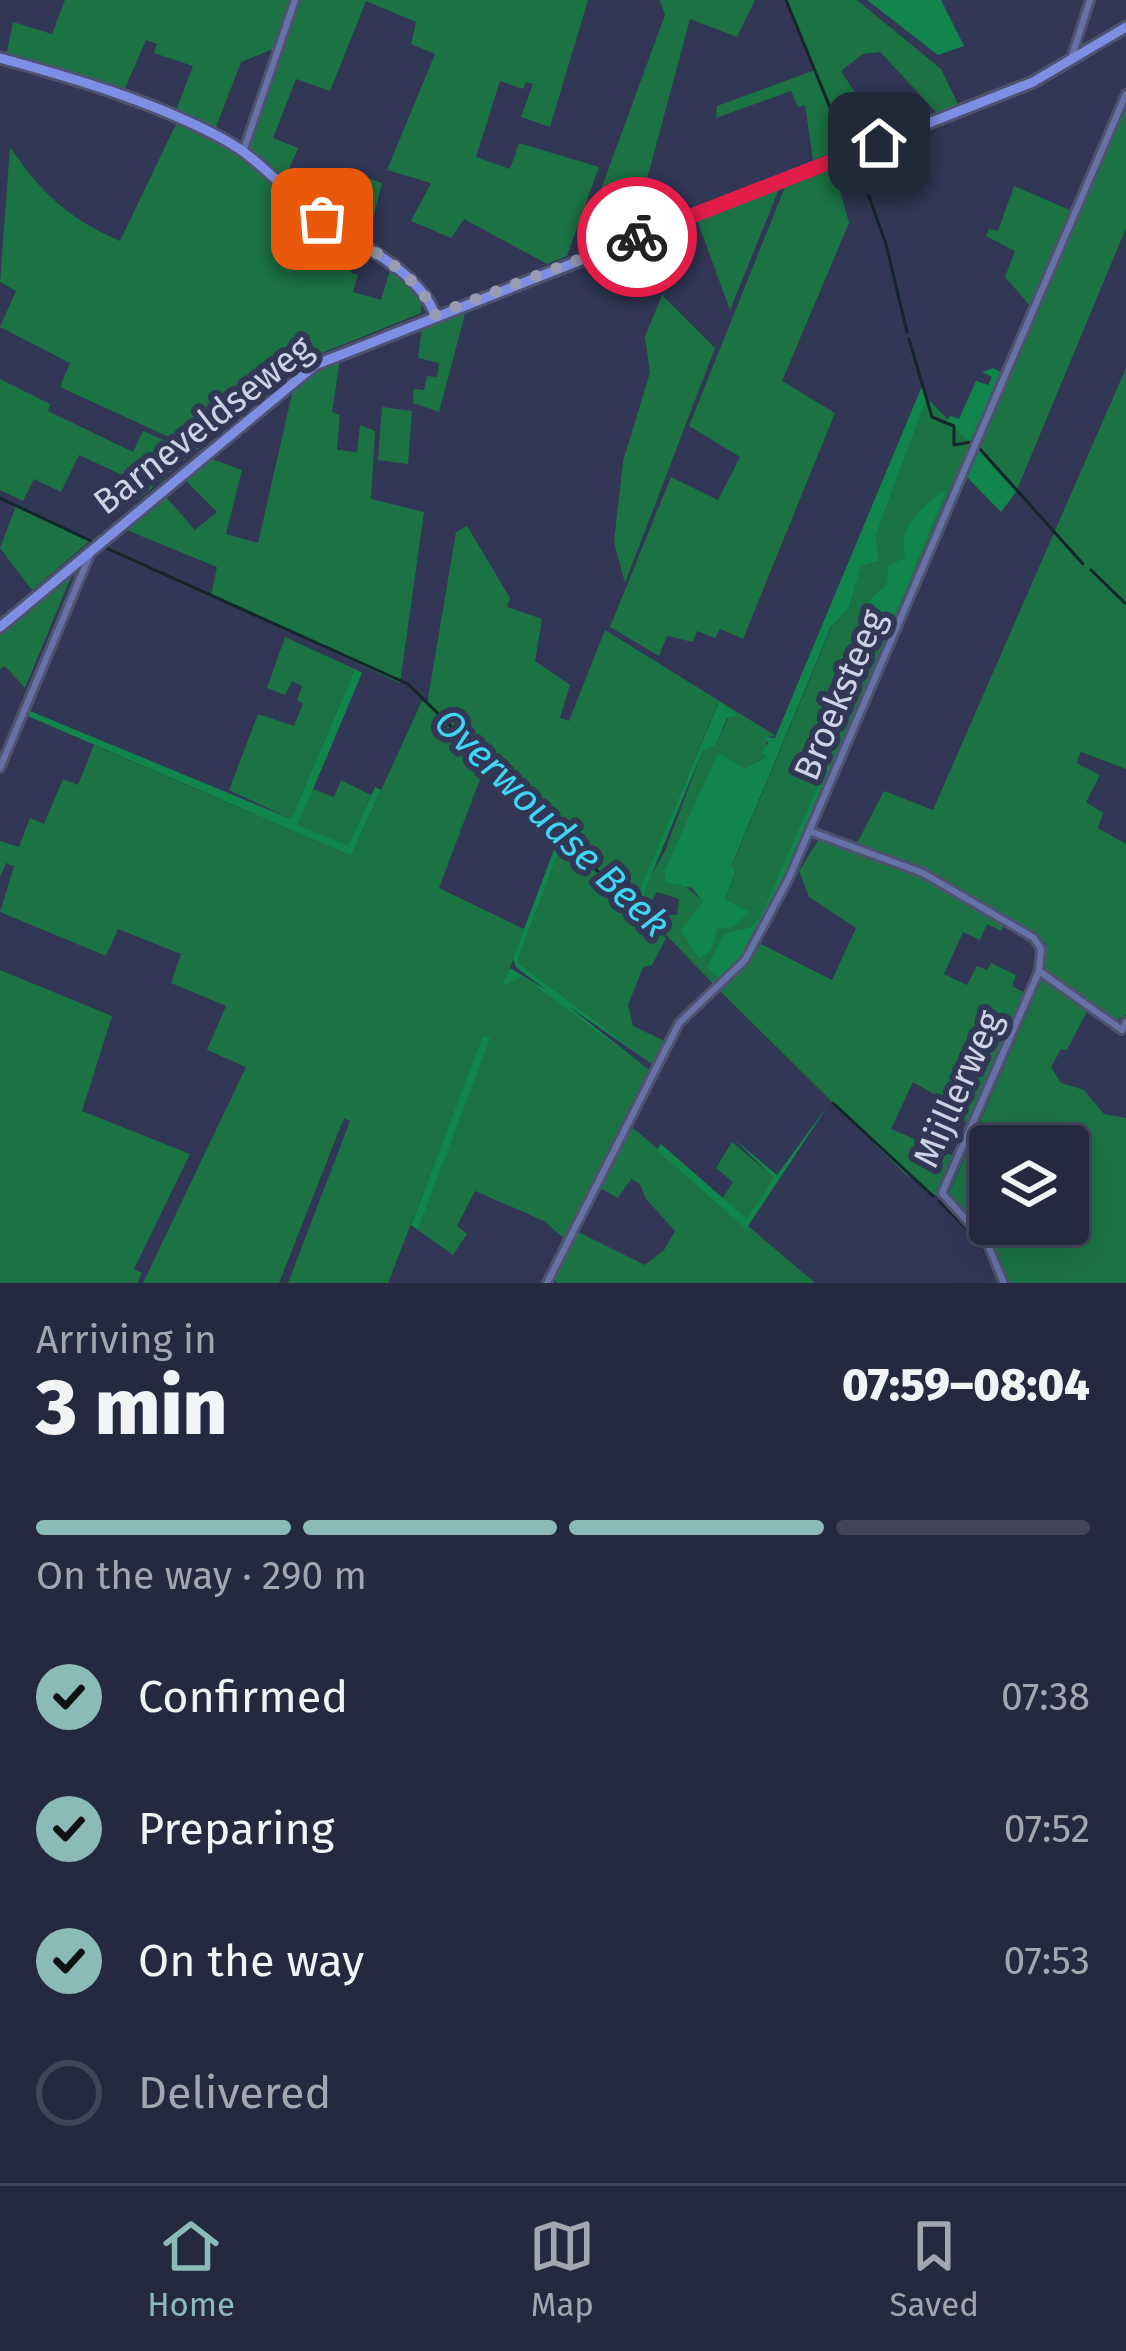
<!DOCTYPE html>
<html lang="en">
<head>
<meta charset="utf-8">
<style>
	:root { --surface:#25293f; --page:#31354a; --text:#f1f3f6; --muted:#a3a6b0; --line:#424559; --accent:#8bbbb9 }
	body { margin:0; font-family:"Fira Sans",sans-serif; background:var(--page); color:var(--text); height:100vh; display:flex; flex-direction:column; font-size:45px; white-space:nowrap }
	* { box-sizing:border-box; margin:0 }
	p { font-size:39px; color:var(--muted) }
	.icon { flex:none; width:66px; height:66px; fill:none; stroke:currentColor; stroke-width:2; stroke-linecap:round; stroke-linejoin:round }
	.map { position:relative; height:1283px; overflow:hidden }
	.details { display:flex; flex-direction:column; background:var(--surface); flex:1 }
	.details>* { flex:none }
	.buttons { position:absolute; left:969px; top:1125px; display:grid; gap:24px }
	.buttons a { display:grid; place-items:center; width:120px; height:120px; border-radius:12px; background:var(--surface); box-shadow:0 12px 48px #0002,0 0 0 3px var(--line); font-size:60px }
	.pin { position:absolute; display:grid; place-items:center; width:102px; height:102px; color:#fff; margin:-51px; border-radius:24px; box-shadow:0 6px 18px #0006 }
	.courier { position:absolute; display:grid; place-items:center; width:120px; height:120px; margin:-60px; border:9px solid #e11d48; border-radius:50%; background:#fff; color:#222; box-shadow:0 3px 15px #0007 }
	.head em { font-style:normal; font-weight:800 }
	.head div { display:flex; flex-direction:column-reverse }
	.head { display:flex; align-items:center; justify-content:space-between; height:204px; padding:0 36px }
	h1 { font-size:78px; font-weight:800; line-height:90px }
	.bar { display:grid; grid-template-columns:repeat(4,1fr); gap:18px 12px; align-content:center; height:144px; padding:0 36px }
	.bar i { height:15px; border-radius:9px; background:var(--line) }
	.bar .on { background:var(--accent) }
	.bar p { grid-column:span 4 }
	ol { padding:0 36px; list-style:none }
	li { display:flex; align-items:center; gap:36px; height:132px }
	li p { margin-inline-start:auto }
	li .icon { padding:12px; border-radius:50%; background:var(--accent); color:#111; stroke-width:4 }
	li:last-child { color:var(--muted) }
	li i { width:66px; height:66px; border:6px solid var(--line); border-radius:50% }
	.menu { display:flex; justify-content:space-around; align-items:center; height:168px; border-top:3px solid var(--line); background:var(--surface); font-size:33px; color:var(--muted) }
	.menu a { display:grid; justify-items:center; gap:6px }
	.menu .on { color:var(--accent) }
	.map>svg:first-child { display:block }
	.green { fill:#1b7344; fill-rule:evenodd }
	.forest { fill:#10864c }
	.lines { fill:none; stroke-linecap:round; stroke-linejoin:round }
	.stream { stroke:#13262a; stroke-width:3 }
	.street-casing { stroke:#4d536e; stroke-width:12 }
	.secondary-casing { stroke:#4d536e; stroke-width:15 }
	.street { stroke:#6671a8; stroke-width:6 }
	.secondary { stroke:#7f8ee5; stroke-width:9 }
	.done { stroke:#979cb2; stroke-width:12; stroke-dasharray:0 21.6 }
	.route { stroke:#e11d48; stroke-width:15 }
	.labels { text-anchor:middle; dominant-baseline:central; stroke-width:12; stroke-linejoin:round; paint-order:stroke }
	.street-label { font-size:36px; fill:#ced2e5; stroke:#313754 }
	.water-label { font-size:39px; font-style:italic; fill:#3fd6f5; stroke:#313754 }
</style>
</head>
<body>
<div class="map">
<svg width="1126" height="1283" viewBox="0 0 1126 1283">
	<rect width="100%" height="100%" fill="#313754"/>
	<g class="green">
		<polygon points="65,0 293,0 276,48 241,62 215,130 174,116 193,66 154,53 157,44 146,40 122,95 6,56 13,22 52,34"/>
		<polygon points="297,0 588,0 550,127 521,117 533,84 526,82 523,89 500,81 476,157 510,169 519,143 599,167 567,256 547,264 464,219 451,238 411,221 431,183 387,170 435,54 411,44 416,22 366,1 330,91 296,79 273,138 298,148 284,181 246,148"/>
		<polygon points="660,0 755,0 737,37 690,19 633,231 578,252 665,15"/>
		<polygon points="786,0 857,0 941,69 958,104 937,113 880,52 863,54 841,71 869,114 883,103 902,126 813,160 805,105 798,107 791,91 716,118 717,106 815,70"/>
		<polygon points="1126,100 1126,228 1016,492 977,449"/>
		<path d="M176,124L241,154L302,210L358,246L350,272L358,275L353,292L381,300L390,270L421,298V313L302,361L197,450L60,387L70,363L0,327L16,291L0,282L10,147C41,193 69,219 120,241Z"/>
		<polygon points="834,168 849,223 782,381 835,413 743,639 720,629 715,638 697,631 693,642 667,636 659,656 610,627 671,477 718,500 740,457 689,426 785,187"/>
		<polygon points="358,175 382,183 367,243 305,201 320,180 332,185 337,177 354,184"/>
		<polygon points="1014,186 1072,211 1031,307 1005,277 1015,251 986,236 989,229 998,231"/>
		<polygon points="779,189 730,310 697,220"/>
		<polygon points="662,295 715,348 625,583 614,542 623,461 650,373 645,337"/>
		<polygon points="466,310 439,412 413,403 414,389 424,390 427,376 437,377 439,363 418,358 422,327"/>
		<polygon points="340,360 332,412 340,415 337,450 357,452 360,425 375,431 371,499 424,512 400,683 211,595 217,567 124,529 164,495 195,530 217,512 183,478 207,457 242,470 226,534 258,543 294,385"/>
		<polygon points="1126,368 1126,769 1081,752 1076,763 1100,775 1086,802 1103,813 1098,828 1126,844 1126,1015 1113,1023 1046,973 1042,960 1047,945 1038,938 922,870 855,847 884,791 933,810"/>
		<polygon points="0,379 50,404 48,411 133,452 143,431 193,453 139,499 115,488 120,474 79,455 61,492 34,479 23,501 0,490"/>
		<path d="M927,398L972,444L836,769L827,766L760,917L751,927L724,933L708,968L721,980L716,987L651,919L652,914L677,915L679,899L657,892L644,914L633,906L666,938L652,965L643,967L628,1005L633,1026L669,1043L655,1066L517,962L564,838L486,763L439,888L524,929L503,987L521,975L653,1073L566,1240L544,1221L475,1191L457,1226L467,1234L453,1255L418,1230L489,1039L484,1036L388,1283H288L350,1121L344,1118L279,1283H143L246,1067L207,1050L226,1006L171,983L181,954L118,929L106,956L0,912L14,866L6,863L0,877V841L19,847L30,818L44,824L63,779L78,785L94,745L351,856L422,701L427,704L456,532L467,526L510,598L507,607L542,619L535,661L570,685L560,718L569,721L605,630L776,736L766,737L767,757L745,768L718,754L665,869L704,902L695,919L706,951L717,929L749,912L725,899L735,874L732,866L832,626L849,608L861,566L879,561L876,535ZM718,703L728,718L716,745L702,752L665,851L635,903Z"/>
		<polygon points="382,407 412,411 408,464 378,460"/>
		<polygon points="16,506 91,540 32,590 0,548"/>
		<polygon points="73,572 25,688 5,666 0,669 0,634"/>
		<polygon points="285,637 355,669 291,819 229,790 258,714 294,726 303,704 297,700 302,686 292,681 285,695 267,688"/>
		<polygon points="341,780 371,795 348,847 298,826 312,789 334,797"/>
		<polygon points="819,839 926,877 1004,923 1001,931 987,924 980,940 963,932 944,974 967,985 977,966 987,970 991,963 1016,975 1012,986 1027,994 971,1124 943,1111 946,1101 913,1082 891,1129 954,1156 936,1196 904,1173 719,990 761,944 832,980 856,928 809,897 799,871"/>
		<polygon points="0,970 112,1016 82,1111 190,1154 134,1269 142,1273 137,1283 0,1283"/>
		<path d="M1043,977L1088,1009L1067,1050L1061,1049L1051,1067L1061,1083L1084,1090L1104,1114L1126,1118V1283H1007L989,1240L947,1198ZM990,1146H1068V1224H990Z"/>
		<polygon points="632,1127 815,1283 557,1283 554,1279 578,1232 645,1265 664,1250 675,1231 646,1199 640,1184 631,1179 618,1198 600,1188"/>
		<polygon points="732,1142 775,1178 747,1220 722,1199 733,1182 716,1168"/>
	</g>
	<g class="forest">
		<polygon points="867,0 941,0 964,46 938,55"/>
		<polygon points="993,368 1003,373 972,444 947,422 950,416 959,419 976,381 988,385 992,377 982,372"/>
		<polygon points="922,386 927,398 876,535 879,561 861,566 849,608 831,627 732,865 735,873 725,899 750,912 733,927 717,929 711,950 699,959 681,930 703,902 692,888 665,882 665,869 718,753 745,768 767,757 762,753 768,743 764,737 775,738"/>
		<polygon points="977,449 1016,492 1001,512 966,476"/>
		<path d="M947,489L884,641L877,633L881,611L868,602L887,584L889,565L906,558C894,528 925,504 947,489Z"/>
		<polygon points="355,669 362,673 298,825 348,846 375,787 381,790 351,856 28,716 30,711 291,819"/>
		<polygon points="719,702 738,715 727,718 716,745 702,752 641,900 636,899"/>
		<path d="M827,765L836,769C809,840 776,928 721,980L707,968L724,933L751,927L760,917Z"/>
		<polygon points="560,834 564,838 517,962 655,1066 568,1006 653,1073 522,976 502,987 510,968 546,990 516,967 513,958"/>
		<polygon points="483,1036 490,1038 418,1230 411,1225"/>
		<polygon points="829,1104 746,1229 657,1150 661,1144 747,1219 774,1178 734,1139 777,1175"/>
	</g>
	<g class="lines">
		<g class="stream">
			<polyline points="786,0 847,149"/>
			<polyline points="855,158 886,244 907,332"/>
			<polyline points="909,339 932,417 954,426 954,445 971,442"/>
			<polyline points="980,449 1083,564"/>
			<polyline points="0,498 91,541"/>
			<polyline points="104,547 408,684 634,907"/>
			<polyline points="1091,570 1125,603"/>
			<polyline points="833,1103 933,1196"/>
			<polyline points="939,1201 981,1243 1000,1283"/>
		</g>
		<g class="street-casing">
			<g id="street">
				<polyline points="1071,59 1090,0"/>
				<polyline points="243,152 295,0"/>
				<polyline points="0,768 90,555"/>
				<polyline points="812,832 923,873 1034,938 1041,949 1039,971 1122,1030 1126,1022"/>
				<polyline points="547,1283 679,1023 745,960 789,878 1126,94"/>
				<polyline points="1004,1283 987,1243 942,1193 1039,971"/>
			</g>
		</g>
		<g class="secondary-casing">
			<g id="secondary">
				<path d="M0,58C74,78 158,103 225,140C263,161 289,197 325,221C360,245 420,272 435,315"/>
				<polyline points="0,627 315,365 1033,82 1126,27"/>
			</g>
		</g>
		<use href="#street" class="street"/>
		<use href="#secondary" class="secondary"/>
	</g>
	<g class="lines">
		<path class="done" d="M322,219C358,242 420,273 435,315L637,237"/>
		<polyline class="route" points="637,237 879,143"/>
	</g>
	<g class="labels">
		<g class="street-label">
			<text transform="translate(203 425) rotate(-38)">Barneveldseweg</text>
			<text transform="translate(840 695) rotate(-67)">Broeksteeg</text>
			<text transform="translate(958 1089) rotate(-66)">Mijllerweg</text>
		</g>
		<g class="water-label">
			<text transform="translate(552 823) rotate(44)">Overwoudse Beek</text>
		</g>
	</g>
</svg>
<div class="buttons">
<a><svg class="icon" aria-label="layers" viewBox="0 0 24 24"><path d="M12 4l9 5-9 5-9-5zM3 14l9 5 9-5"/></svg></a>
</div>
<div class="pin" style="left:322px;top:219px;background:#ea580c"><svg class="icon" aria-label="bag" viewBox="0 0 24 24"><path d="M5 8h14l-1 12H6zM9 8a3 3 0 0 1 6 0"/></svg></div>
<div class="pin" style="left:879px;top:143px;background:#1f2937"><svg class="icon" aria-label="home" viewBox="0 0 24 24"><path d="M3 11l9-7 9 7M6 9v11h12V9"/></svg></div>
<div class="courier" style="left:637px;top:237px"><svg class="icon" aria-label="bike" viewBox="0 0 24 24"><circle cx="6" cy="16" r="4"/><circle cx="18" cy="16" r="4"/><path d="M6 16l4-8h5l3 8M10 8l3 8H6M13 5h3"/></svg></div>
</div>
<section class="details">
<div class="head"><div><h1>3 min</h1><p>Arriving in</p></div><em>07:59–08:04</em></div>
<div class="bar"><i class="on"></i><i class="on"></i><i class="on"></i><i></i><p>On the way · 290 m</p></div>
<ol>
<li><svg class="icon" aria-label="check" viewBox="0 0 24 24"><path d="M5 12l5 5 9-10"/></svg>Confirmed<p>07:38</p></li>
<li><svg class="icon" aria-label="check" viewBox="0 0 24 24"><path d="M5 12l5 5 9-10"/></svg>Preparing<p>07:52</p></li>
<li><svg class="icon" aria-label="check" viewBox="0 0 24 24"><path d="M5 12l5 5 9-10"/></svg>On the way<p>07:53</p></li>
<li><i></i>Delivered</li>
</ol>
</section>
<nav class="menu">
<a class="on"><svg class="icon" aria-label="home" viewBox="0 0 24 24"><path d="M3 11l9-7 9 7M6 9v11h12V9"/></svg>Home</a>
<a><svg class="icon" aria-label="map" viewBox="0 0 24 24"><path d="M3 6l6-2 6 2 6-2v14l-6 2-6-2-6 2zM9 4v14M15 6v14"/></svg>Map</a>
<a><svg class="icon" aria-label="saved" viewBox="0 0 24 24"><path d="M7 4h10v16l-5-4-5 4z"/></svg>Saved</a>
</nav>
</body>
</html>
